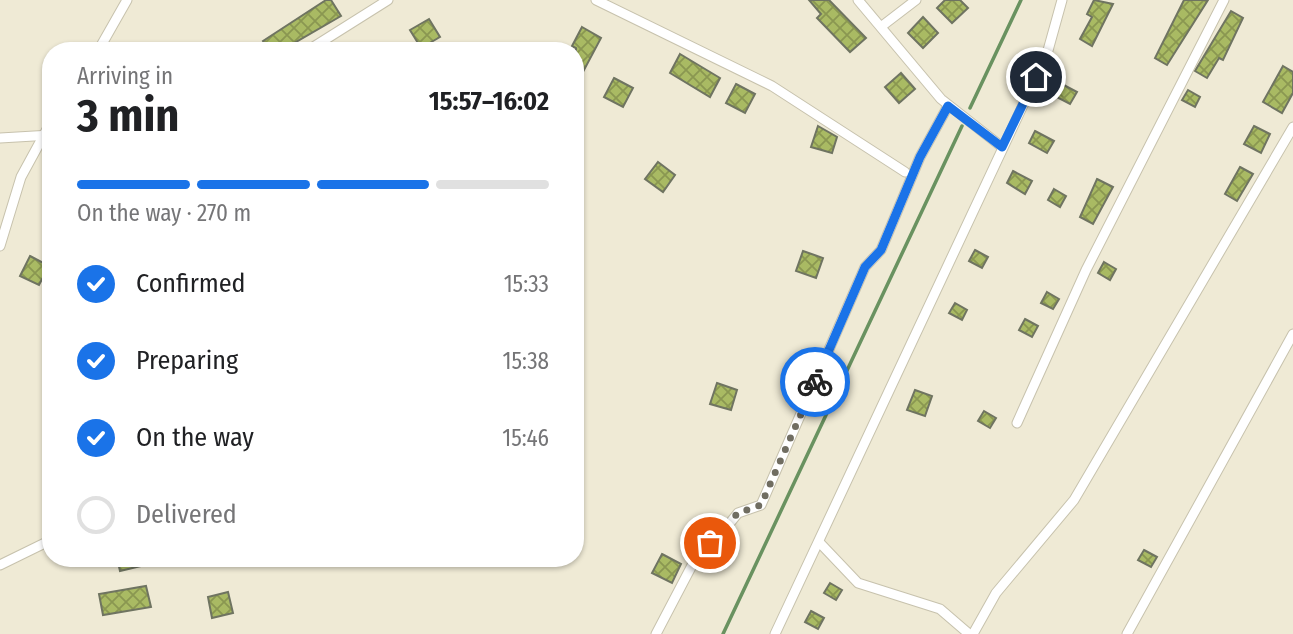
<!DOCTYPE html>
<html lang="en">
<head>
<meta charset="utf-8">
<style>
	:root { --surface:#fff; --page:#f2f2f2; --text:#202124; --muted:#757577; --line:#e0e0e0; --accent:#1a73e8 }
	body { margin:0; font-family:"Fira Sans Condensed",sans-serif; background:var(--page); color:var(--text); height:100vh; display:flex; flex-direction:column; font-size:26px; white-space:nowrap }
	* { box-sizing:border-box; margin:0 }
	p { font-size:23px; color:var(--muted) }
	.icon { flex:none; width:38px; height:38px; fill:none; stroke:currentColor; stroke-width:2; stroke-linecap:round; stroke-linejoin:round }
	.map { position:relative; flex:1; overflow:hidden }
	.side { position:absolute; left:42px; top:42px; width:542px; height:525px; display:flex; flex-direction:column; background:var(--surface); border-radius:28px; box-shadow:0 2px 5px #0004 }
	.side>* { flex:none }
	.pin { position:absolute; display:grid; place-items:center; width:60px; height:60px; color:#fff; margin:-30px; border:4px solid #fff; border-radius:50%; box-shadow:0 2px 7px #0007 }
	.courier { position:absolute; display:grid; place-items:center; width:70px; height:70px; margin:-35px; border:5px solid #1a73e8; border-radius:50%; background:#fff; color:#222; box-shadow:0 2px 9px #0007 }
	.head em { font-style:normal; font-weight:700 }
	.head div { display:flex; flex-direction:column-reverse }
	.head { display:flex; align-items:center; justify-content:space-between; height:119px; padding:0 35px }
	h1 { font-size:46px; font-weight:700; line-height:52px }
	.bar { display:grid; grid-template-columns:repeat(4,1fr); gap:10px 7px; align-content:center; height:84px; padding:0 35px }
	.bar i { height:9px; border-radius:5px; background:var(--line) }
	.bar .selected { background:var(--accent) }
	.bar p { grid-column:span 4 }
	ol { padding:0 35px; list-style:none }
	li { display:flex; align-items:center; gap:21px; height:77px }
	li p { margin-inline-start:auto }
	li .icon { padding:7px; border-radius:50%; background:var(--accent); color:#fff; stroke-width:4 }
	li:last-child { color:var(--muted) }
	li i { width:38px; height:38px; border:4px solid var(--line); border-radius:50% }
	.map>svg:first-child { display:block }
	.lines { fill:none; stroke-linecap:round; stroke-linejoin:round }
	.stream { stroke:#699260; stroke-width:3.5 }
	.building { fill:url(#building-cross-hatch); stroke:#6f7461; stroke-width:2 }
	.minor-casing { stroke:#c7c2ad; stroke-width:11 }
	.minor { stroke:#fff; stroke-width:9 }
	.done { stroke:#706d61; stroke-width:7; stroke-dasharray:0 12.6 }
	.route { stroke:#1a73e8; stroke-width:9 }
</style>
</head>
<body>
<div class="map">
<svg width="1293" height="634" viewBox="0 0 1293 634">
	<defs>
		<pattern id="building-cross-hatch" width="8" height="8" patternUnits="userSpaceOnUse" patternTransform="scale(1.75)"><rect width="8" height="8" fill="#a9ba63"/><path d="M0 0l8 8M0 8l8-8" fill="none" stroke="#8a9751"/></pattern>
	</defs>
	<rect width="100%" height="100%" fill="#efead5"/>
	<g class="lines">
		<g class="stream">
			<polyline points="970,108 1021,0"/>
			<polyline points="723,634 962,126"/>
		</g>
	</g>
	<g class="building">
		<polygon points="326,0 331,0 341,16 291,45 294,51 269,51 263,41"/>
		<polygon points="809,0 829,0 866,38 850,52 817,18 821,14"/>
		<polygon points="945,0 960,0 968,8 952,23 937,8"/>
		<polygon points="1094,0 1113,4 1092,46 1080,39 1092,17 1087,14"/>
		<polygon points="1184,0 1208,0 1167,65 1155,58"/>
		<polygon points="1231,11 1243,18 1223,60 1219,58 1207,78 1195,71"/>
		<polygon points="923,17 938,33 923,48 908,33"/>
		<polygon points="429,19 440,37 421,48 410,30"/>
		<polygon points="582,27 601,38 576,85 576,48 572,46"/>
		<polygon points="680,54 720,78 710,97 670,73"/>
		<polygon points="1283,66 1293,72 1293,93 1282,113 1263,102"/>
		<polygon points="901,73 915,89 899,103 885,87"/>
		<polygon points="614,78 633,88 623,107 604,97"/>
		<polygon points="1058,82 1077,92 1070,104 1051,94"/>
		<polygon points="736,84 755,94 745,113 726,103"/>
		<polygon points="1188,90 1200,97 1195,107 1182,100"/>
		<polygon points="818,126 837,137 832,153 811,147"/>
		<polygon points="1254,126 1270,134 1261,153 1244,144"/>
		<polygon points="1035,131 1054,141 1047,153 1029,143"/>
		<polygon points="658,162 675,175 663,192 645,179"/>
		<polygon points="1240,167 1253,174 1237,201 1225,194"/>
		<polygon points="1013,171 1032,181 1025,194 1007,183"/>
		<polygon points="1097,179 1113,187 1093,224 1080,217"/>
		<polygon points="1054,189 1066,196 1060,207 1048,200"/>
		<polygon points="975,250 988,257 982,268 969,261"/>
		<polygon points="803,251 823,258 816,278 796,271"/>
		<polygon points="30,256 49,266 39,285 20,276"/>
		<polygon points="1104,262 1116,269 1110,280 1098,273"/>
		<polygon points="1047,292 1059,299 1053,309 1041,303"/>
		<polygon points="955,303 967,310 962,320 949,313"/>
		<polygon points="1025,319 1038,326 1032,337 1019,330"/>
		<polygon points="717,383 737,390 731,410 710,404"/>
		<polygon points="915,390 932,396 925,416 907,410"/>
		<polygon points="984,411 996,418 990,428 978,421"/>
		<polygon points="1144,550 1157,557 1151,567 1138,560"/>
		<polygon points="662,554 681,564 672,583 652,573"/>
		<polygon points="117,558 139,558 141,566 120,571"/>
		<polygon points="830,583 842,590 836,600 824,593"/>
		<polygon points="146,586 151,607 103,615 99,594"/>
		<polygon points="228,592 233,613 212,618 208,597"/>
		<polygon points="811,611 824,618 818,629 805,622"/>
	</g>
	<g class="lines">
		<g class="minor-casing">
			<g id="minor">
				<polyline points="596,0 772,86 905,172"/>
				<polyline points="858,0 941,99 1002,147"/>
				<polyline points="882,26 916,0"/>
				<polyline points="98,51 127,0"/>
				<polyline points="307,51 388,0"/>
				<polyline points="0,138 51,135"/>
				<polyline points="0,246 21,177 51,122"/>
				<polyline points="1017,423 1086,270 1224,0"/>
				<polyline points="819,542 858,583 940,609 969,634"/>
				<polyline points="0,565 51,540"/>
				<polyline points="656,634 699,552 721,534 738,513 761,505 865,267 881,250 920,157 948,106"/>
				<polyline points="775,634 1047,54 1062,0"/>
				<polyline points="973,634 996,593 1074,500 1293,127"/>
				<polyline points="1127,634 1293,334"/>
			</g>
		</g>
		<use href="#minor" class="minor"/>
	</g>
	<g class="lines">
		<polyline class="done" points="710,543 738,513 761,505 815,382"/>
		<polyline class="route" points="815,382 865,267 881,250 920,157 948,106 1002,147 1036,77"/>
	</g>
</svg>
<div class="pin" style="left:710px;top:543px;background:#ea580c"><svg class="icon" aria-label="bag" viewBox="0 0 24 24"><path d="M5 8h14l-1 12H6zM9 8a3 3 0 0 1 6 0"/></svg></div>
<div class="pin" style="left:1036px;top:77px;background:#1f2937"><svg class="icon" aria-label="home" viewBox="0 0 24 24"><path d="M3 11l9-7 9 7M6 9v11h12V9"/></svg></div>
<div class="courier" style="left:815px;top:382px"><svg class="icon" aria-label="bike" viewBox="0 0 24 24"><circle cx="6" cy="16" r="4"/><circle cx="18" cy="16" r="4"/><path d="M6 16l4-8h5l3 8M10 8l3 8H6M13 5h3"/></svg></div>
<section class="side">
<div class="head"><div><h1>3 min</h1><p>Arriving in</p></div><em>15:57–16:02</em></div>
<div class="bar"><i class="selected"></i><i class="selected"></i><i class="selected"></i><i></i><p>On the way · 270 m</p></div>
<ol>
<li><svg class="icon" aria-label="check" viewBox="0 0 24 24"><path d="M5 12l5 5 9-10"/></svg>Confirmed<p>15:33</p></li>
<li><svg class="icon" aria-label="check" viewBox="0 0 24 24"><path d="M5 12l5 5 9-10"/></svg>Preparing<p>15:38</p></li>
<li><svg class="icon" aria-label="check" viewBox="0 0 24 24"><path d="M5 12l5 5 9-10"/></svg>On the way<p>15:46</p></li>
<li><i></i>Delivered</li>
</ol>
</section>
</div>
</body>
</html>
